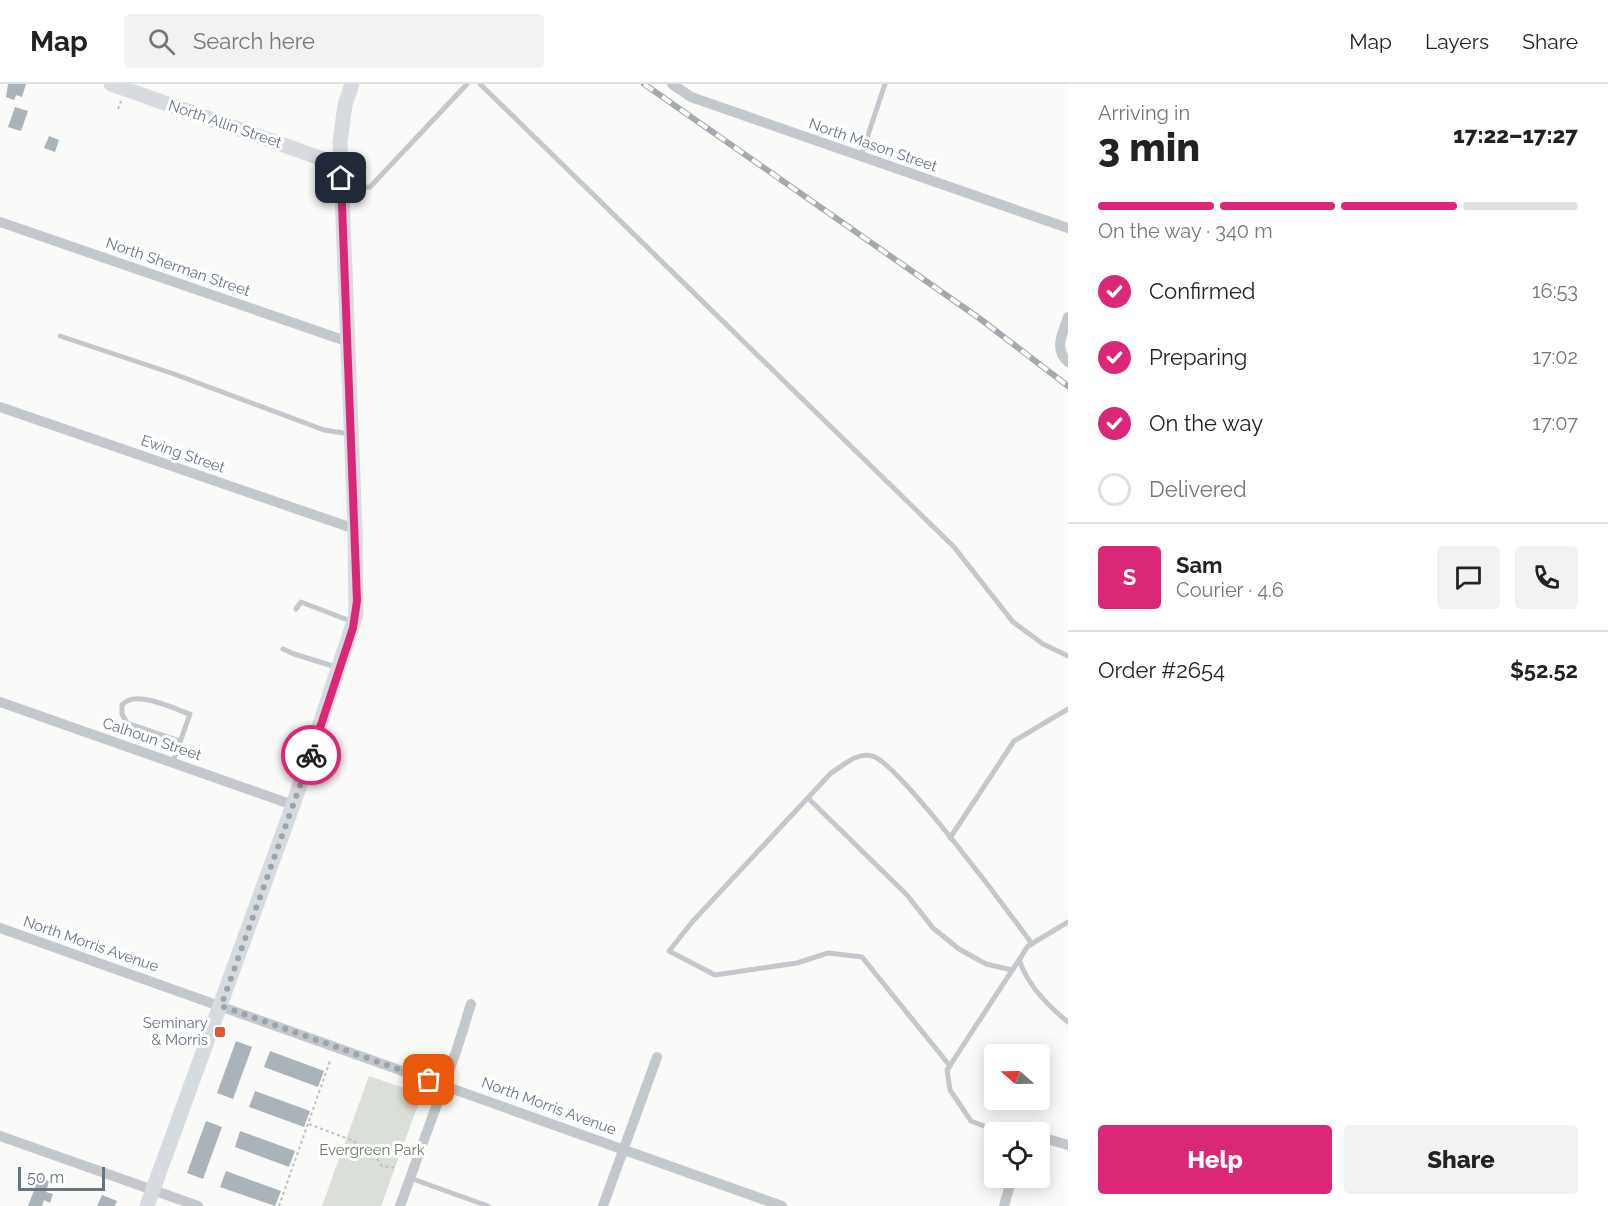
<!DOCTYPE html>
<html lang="en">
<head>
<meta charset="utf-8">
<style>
	:root { --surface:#fff; --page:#f2f2f2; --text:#222; --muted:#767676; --line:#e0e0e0; --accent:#db2777 }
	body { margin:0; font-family:Raleway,sans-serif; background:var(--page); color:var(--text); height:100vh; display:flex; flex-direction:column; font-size:22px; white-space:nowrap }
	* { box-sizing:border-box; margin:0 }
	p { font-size:20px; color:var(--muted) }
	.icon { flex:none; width:33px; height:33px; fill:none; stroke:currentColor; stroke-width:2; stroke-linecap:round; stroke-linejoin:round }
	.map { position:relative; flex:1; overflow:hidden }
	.side { display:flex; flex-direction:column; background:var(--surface); width:540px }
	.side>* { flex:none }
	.needle { width:39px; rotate:290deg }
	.buttons { position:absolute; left:984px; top:960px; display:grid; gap:12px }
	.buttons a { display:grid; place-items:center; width:66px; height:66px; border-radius:6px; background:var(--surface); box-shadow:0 3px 15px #0003; font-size:30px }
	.scale { position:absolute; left:18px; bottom:15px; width:87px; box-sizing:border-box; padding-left:6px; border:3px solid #657683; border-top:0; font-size:16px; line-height:21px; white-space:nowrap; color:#657683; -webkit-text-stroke:4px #fff; paint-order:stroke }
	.pin { position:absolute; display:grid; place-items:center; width:51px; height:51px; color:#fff; margin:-26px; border-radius:12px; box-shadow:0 3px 9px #0006 }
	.courier { position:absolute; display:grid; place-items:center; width:60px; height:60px; margin:-30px; border:4px solid #db2777; border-radius:50%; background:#fff; color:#222; box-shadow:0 2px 8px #0007 }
	.summary em { font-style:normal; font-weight:800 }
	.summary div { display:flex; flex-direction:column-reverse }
	.summary { display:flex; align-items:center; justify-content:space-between; height:102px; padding:0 30px }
	h1 { font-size:39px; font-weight:800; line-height:45px }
	.bar { display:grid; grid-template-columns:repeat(4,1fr); gap:9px 6px; align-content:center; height:72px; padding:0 30px }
	.bar i { height:8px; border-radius:4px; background:var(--line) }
	.bar .active { background:var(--accent) }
	.bar p { grid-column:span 4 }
	.line { display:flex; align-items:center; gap:15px; padding:0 30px; border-top:2px solid var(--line) }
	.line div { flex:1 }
	.round { display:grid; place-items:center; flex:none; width:63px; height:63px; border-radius:6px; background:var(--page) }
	ol { padding:0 30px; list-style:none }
	li { display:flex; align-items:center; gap:18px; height:66px }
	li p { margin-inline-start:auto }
	li .icon { padding:6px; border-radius:50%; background:var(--accent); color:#fff; stroke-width:4 }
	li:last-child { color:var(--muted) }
	li i { width:33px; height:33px; border:3px solid var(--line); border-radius:50% }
	.action { display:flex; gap:12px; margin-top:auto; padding:12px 30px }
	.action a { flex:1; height:69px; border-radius:6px; background:var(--accent); color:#fff; font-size:24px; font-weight:800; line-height:69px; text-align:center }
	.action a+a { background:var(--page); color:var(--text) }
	header { display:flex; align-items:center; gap:36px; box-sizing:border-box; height:84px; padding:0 30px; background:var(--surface); border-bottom:2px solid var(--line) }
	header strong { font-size:28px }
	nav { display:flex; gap:33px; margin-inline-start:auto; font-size:21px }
	.search { width:420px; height:54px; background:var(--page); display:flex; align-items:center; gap:15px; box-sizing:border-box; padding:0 21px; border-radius:6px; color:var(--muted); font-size:22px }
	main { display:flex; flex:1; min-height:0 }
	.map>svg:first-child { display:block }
	.green { fill:#dadfd7 }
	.building { fill:#aab3b9 }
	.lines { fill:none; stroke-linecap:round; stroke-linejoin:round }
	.path { stroke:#bbbfc2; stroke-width:2; stroke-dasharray:3 3; stroke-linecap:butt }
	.lane { stroke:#c3c8cc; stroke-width:5 }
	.street { stroke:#c3c8cc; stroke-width:10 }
	.secondary { stroke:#d6dbdf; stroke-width:15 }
	.rail-casing { stroke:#a2aab0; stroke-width:6 }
	.rail { stroke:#fff; stroke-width:4; stroke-dasharray:11; stroke-linecap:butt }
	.done { stroke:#99a4ac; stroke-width:6; stroke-dasharray:0 10.8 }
	.route { stroke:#db2777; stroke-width:8 }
	.poi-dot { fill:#e4572e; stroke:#fff; stroke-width:2 }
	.labels { text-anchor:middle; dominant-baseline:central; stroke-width:6; stroke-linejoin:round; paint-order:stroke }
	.street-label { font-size:15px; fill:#657683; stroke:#fff }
	.poi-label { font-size:15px; fill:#657683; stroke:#fff; text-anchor:end }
	.park-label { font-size:15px; fill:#687a64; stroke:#fff }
</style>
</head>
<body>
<header>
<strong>Map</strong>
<div class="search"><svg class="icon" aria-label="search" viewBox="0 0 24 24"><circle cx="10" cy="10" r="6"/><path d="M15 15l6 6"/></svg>Search here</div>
<nav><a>Map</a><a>Layers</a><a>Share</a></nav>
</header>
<main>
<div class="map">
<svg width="1068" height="1122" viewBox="0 0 1068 1122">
	<rect width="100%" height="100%" fill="#fafaf8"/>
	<polygon class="green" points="369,992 422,1010 381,1122 322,1122"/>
	<g class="building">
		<polygon points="8,0 26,0 22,13 16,11 14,16 6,13"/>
		<polygon points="15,23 28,27 21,47 8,43"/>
		<polygon points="49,52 59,56 55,68 44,64"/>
		<polygon points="236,957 252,963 233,1015 217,1009"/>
		<polygon points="270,967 324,987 318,1003 264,983"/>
		<polygon points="255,1007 310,1027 304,1043 249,1023"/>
		<polygon points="206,1037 222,1043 203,1095 187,1089"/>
		<polygon points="240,1047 295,1067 289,1083 235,1063"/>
		<polygon points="226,1087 281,1107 275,1122 220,1103"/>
		<polygon points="39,1093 49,1097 46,1108 53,1110 50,1119 44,1116 42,1122 28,1122"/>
		<polygon points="102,1111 117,1117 115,1122 97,1122"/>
	</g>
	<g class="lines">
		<g class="path">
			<polyline points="118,25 121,17"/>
			<polyline points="309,1040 351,1056 372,1067 382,1082 397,1084"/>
			<polyline points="279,1122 330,977"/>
		</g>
		<g class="lane">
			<polyline points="480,0 954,463 1013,538 1043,560 1068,572"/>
			<polyline points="861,72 885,0"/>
			<polyline points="343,106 370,103 467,0"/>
			<polyline points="60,252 174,290 324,346 350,350"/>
			<polyline points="296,525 301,518 353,538"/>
			<polyline points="283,565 294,570 336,583"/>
			<path d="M173,678L190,630C172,624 135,605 122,621V630L127,639L180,657"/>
			<polyline points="809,715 907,811 933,844 959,865 986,880 1012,886"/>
			<polyline points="950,754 1014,657 1068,625"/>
			<path d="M1020,878C1029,903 1048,922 1068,938"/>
			<path d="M950,982L862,873L828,869L797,879L715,891L669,867L693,837L831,689C844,681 857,668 872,672C897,677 1011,831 1032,860"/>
			<polyline points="999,1048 971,1037 950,1006 947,986 1028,862 1068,838"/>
			<polyline points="410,1094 488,1122"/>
		</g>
		<g class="street">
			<polyline points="672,0 691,13 1068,144"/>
			<polyline points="0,138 346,257"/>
			<path d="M1068,233C1063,249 1053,265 1068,278"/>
			<polyline points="0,323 355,445"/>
			<polyline points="0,618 293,721"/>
			<polyline points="0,844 782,1122"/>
			<polyline points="0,1052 198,1122"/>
			<polyline points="1040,1053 1068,1061"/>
			<polyline points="400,1122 457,965 471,920"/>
			<polyline points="603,1122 657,973"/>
			<polyline points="1004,1122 1012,1094"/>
		</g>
		<g class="secondary">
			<polyline points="111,0 340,81"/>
			<polyline points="147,1122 293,721 356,531 355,445 340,58 345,21 352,0"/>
		</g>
		<g class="rail-casing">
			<polyline id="rail" points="644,0 979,234 1068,302"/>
		</g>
		<use href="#rail" class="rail"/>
	</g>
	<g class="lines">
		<polyline class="done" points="311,671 221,922 429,996"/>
		<polyline class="route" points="311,671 353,544 357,517 341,94"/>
	</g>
	<rect class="poi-dot" x="214" y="942" width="12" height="12" rx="3"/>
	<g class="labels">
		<g class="street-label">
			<text transform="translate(225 40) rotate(19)">North Allin Street</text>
			<text transform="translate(873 61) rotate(19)">North Mason Street</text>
			<text transform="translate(178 183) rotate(19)">North Sherman Street</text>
			<text transform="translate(183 370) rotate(19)">Ewing Street</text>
			<text transform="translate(152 655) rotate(19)">Calhoun Street</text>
			<text transform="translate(91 860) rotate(19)">North Morris Avenue</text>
			<text transform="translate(549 1022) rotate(20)">North Morris Avenue</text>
		</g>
		<g class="poi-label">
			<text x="208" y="939">Seminary<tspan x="208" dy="17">&amp; Morris</tspan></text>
		</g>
		<g class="park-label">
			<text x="372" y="1066">Evergreen Park</text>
		</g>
	</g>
</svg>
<div class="buttons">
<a><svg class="needle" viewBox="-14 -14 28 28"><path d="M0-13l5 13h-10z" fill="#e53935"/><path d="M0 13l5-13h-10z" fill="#767676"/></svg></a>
<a><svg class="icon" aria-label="locate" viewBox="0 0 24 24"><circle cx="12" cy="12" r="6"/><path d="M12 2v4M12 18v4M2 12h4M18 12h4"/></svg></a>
</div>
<div class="scale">50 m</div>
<div class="pin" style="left:429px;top:996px;background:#ea580c"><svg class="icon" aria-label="bag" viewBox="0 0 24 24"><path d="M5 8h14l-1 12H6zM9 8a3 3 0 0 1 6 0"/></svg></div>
<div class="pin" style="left:341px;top:94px;background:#1f2937"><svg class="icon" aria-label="home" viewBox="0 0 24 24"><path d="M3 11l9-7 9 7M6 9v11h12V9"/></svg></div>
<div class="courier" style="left:311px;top:671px"><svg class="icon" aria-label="bike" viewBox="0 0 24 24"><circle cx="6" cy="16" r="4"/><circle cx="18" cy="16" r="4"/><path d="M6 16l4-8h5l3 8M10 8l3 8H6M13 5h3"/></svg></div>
</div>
<section class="side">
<div class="summary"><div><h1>3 min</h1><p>Arriving in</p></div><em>17:22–17:27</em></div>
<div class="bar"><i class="active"></i><i class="active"></i><i class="active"></i><i></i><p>On the way · 340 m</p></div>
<ol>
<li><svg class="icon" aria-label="check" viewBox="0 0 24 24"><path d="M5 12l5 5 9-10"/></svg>Confirmed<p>16:53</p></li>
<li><svg class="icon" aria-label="check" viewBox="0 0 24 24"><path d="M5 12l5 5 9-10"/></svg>Preparing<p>17:02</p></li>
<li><svg class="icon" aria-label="check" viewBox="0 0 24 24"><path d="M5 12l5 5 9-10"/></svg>On the way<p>17:07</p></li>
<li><i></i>Delivered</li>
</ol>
<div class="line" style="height:108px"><b class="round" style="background:var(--accent);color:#fff">S</b><div><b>Sam</b><p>Courier · 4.6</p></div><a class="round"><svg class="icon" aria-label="chat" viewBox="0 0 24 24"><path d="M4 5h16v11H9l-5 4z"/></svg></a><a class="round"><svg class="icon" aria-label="phone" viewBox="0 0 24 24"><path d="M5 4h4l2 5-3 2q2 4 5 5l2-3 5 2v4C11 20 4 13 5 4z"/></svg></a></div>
<div class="line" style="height:78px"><div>Order #2654</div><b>$52.52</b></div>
<div class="action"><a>Help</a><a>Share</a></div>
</section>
</main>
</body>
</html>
